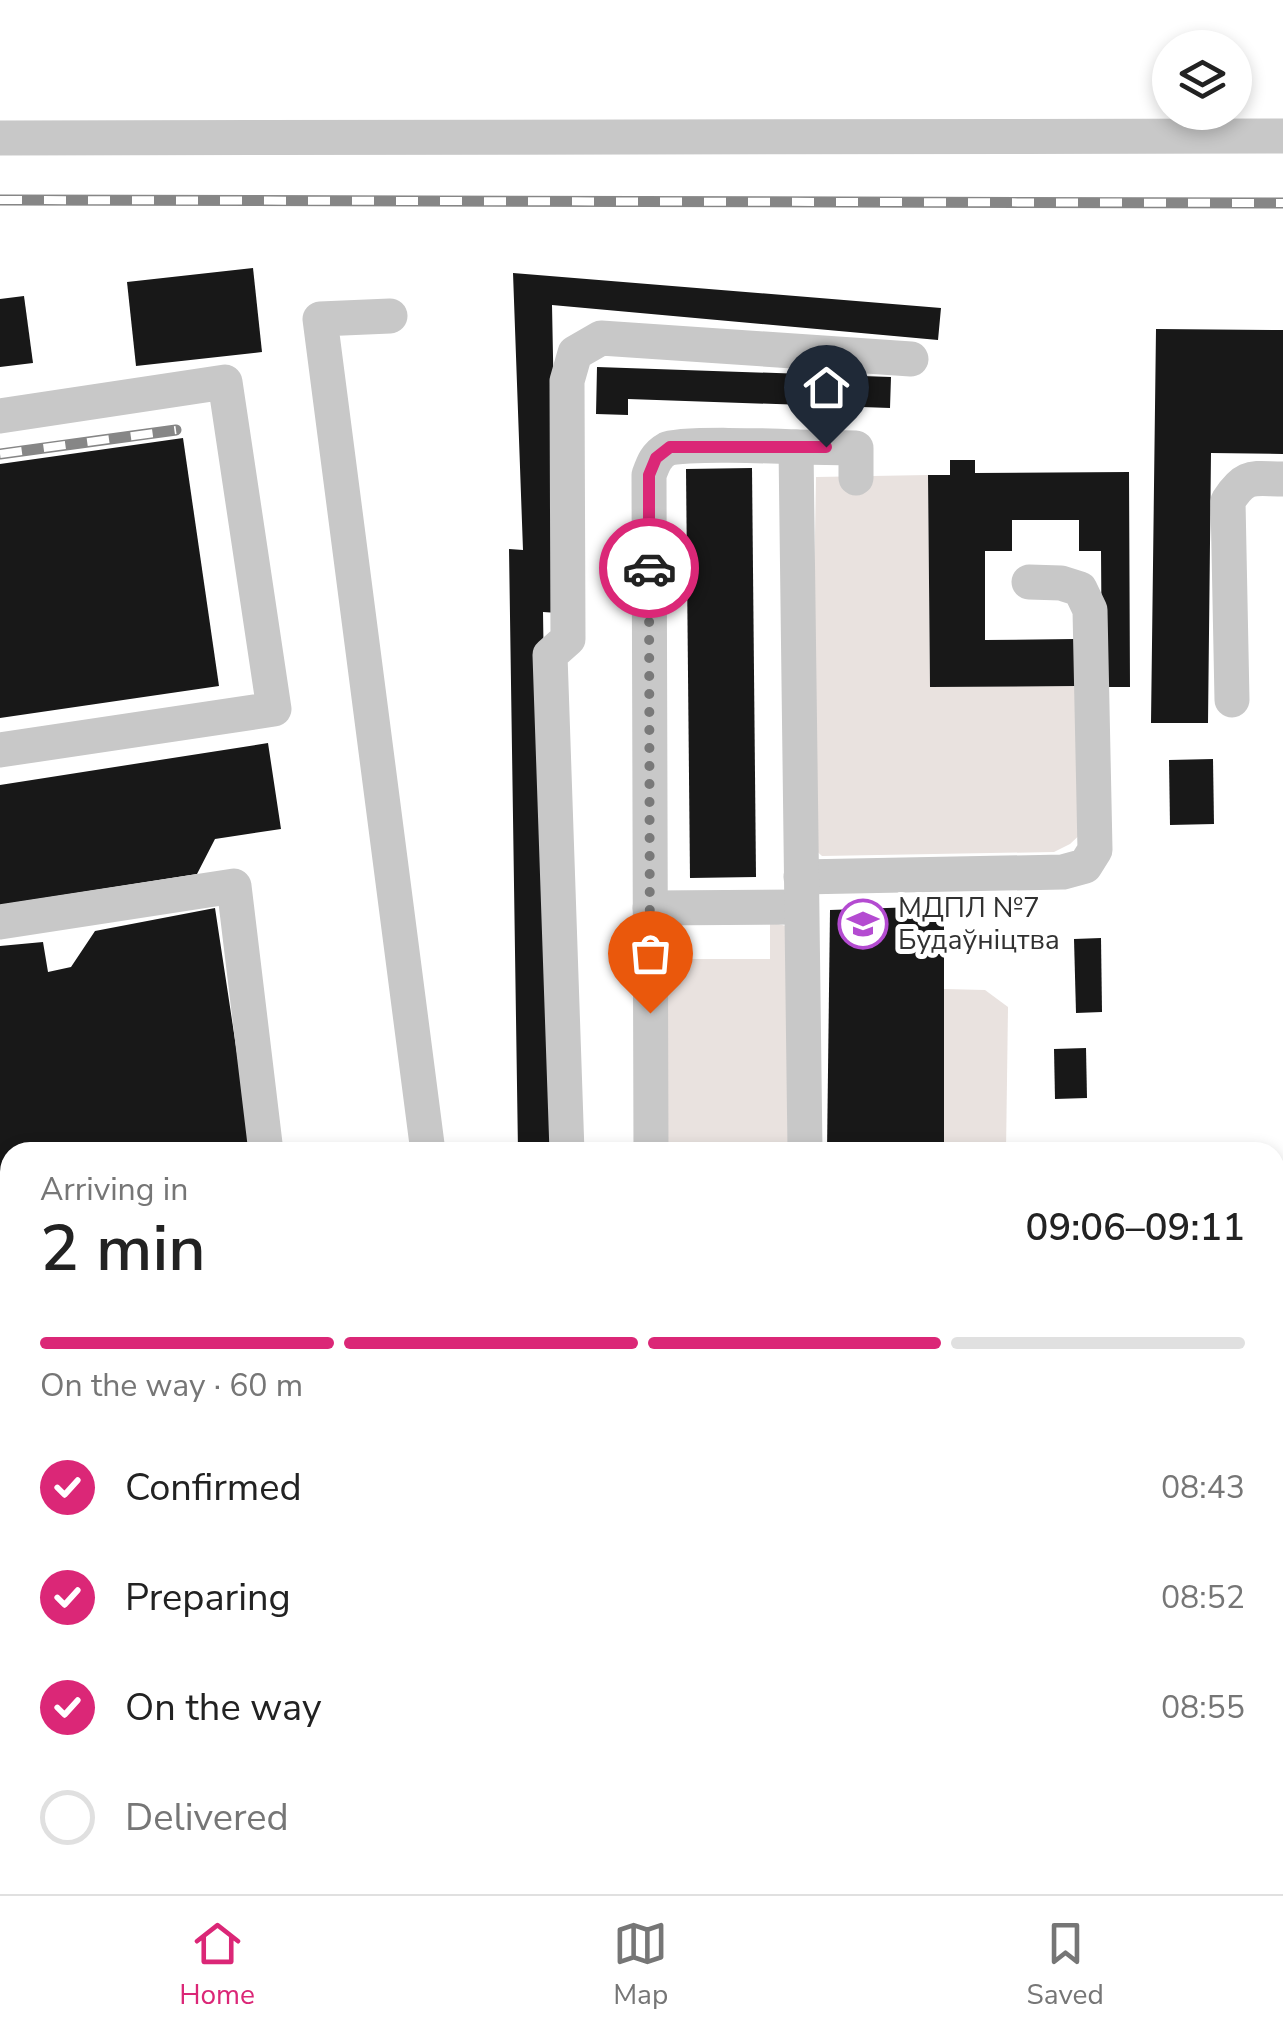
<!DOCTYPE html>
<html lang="en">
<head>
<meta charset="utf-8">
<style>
	:root { --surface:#fff; --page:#f6f6f6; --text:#222; --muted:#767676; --line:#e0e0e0; --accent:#db2777 }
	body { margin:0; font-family:"Nunito Sans",sans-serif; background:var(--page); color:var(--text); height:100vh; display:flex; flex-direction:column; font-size:38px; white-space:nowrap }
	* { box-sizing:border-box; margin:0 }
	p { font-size:32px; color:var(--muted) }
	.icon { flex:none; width:55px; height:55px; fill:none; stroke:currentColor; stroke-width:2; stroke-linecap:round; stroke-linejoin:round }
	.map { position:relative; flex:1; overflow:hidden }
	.details { position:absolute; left:0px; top:1142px; width:1285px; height:752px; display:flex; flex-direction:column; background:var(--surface); border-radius:30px 30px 0 0; box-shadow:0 5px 15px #0003 }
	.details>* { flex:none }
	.tools { position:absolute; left:1152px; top:30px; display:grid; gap:20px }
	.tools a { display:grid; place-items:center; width:100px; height:100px; border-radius:50%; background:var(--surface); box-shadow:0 5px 15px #0003; font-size:50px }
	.pin { position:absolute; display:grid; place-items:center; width:85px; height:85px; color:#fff; margin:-102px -42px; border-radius:50% 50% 50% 0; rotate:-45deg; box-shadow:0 0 10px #0007 }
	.pin .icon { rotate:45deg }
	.courier { position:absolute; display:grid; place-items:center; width:100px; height:100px; margin:-50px; border:8px solid #db2777; border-radius:50%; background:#fff; color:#222; box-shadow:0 2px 12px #0007 }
	.headline em { font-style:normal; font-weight:600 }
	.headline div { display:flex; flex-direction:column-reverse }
	.headline { display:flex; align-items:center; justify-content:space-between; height:170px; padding:0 40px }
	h1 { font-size:65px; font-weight:600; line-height:75px }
	.bar { display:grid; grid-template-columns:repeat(4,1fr); gap:15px 10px; align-content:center; height:120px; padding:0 40px }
	.bar i { height:12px; border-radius:8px; background:var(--line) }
	.bar .active { background:var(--accent) }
	.bar p { grid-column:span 4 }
	ol { padding:0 40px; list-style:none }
	li { display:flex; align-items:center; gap:30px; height:110px }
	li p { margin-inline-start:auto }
	li .icon { padding:10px; border-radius:50%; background:var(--accent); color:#fff; stroke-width:4 }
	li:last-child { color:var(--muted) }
	li i { width:55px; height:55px; border:5px solid var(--line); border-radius:50% }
	.dock { display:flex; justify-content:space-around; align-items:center; height:140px; border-top:2px solid var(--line); background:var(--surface); font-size:28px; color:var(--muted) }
	.dock a { display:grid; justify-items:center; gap:5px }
	.dock .active { color:var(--accent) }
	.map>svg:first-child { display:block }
	.green { fill:#e9e2df }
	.building { fill:#181818 }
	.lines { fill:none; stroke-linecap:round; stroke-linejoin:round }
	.path { stroke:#c1c1c1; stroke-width:6; stroke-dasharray:5 5; stroke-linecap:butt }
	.minor { stroke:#c8c8c8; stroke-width:35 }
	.major { stroke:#a9a9a9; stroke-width:45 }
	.rail-casing { stroke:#868686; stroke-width:11 }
	.rail { stroke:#fff; stroke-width:8; stroke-dasharray:22; stroke-linecap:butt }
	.done { stroke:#797979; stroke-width:10; stroke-dasharray:0 18 }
	.route { stroke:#db2777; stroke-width:12 }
	.labels { text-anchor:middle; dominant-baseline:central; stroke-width:10; stroke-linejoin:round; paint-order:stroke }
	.poi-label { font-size:28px; fill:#313131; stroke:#fff; text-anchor:start }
</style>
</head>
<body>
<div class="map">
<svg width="1283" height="1894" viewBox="0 0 1283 1894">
	<rect width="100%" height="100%" fill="#fff"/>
	<g class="green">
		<polygon points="928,475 930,686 1076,686 1085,830 1070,844 1054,852 822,856 813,848 810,833 816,477"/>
		<polygon points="770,922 786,926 788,1152 668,1152 666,934 682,924 683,959 770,959"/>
		<polygon points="944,989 985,990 1008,1007 1006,1152 944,1152"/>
		<polygon points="1283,1453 1283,1520 1275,1521 1275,1455"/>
		<polygon points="73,1885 92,1885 94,1894 17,1894"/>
		<polygon points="109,1885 270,1885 271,1894 110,1894"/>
		<polygon points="336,1885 523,1885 524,1894 323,1894"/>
		<polygon points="574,1885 670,1885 671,1894 575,1894"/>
		<polygon points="782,1885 909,1885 910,1894 783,1894"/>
	</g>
	<g class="building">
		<polygon points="253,268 262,352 136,366 127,282"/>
		<polygon points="513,273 941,308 938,340 552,305 558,613 543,612 551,1152 518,1152 509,549 523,550"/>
		<polygon points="24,296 33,363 0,367 0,299"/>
		<polygon points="1156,329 1283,330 1283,454 1211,453 1208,723 1151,723"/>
		<polygon points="597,367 891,377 890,408 628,399 628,415 596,414"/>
		<polygon points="183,438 219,686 0,718 0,464"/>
		<polygon points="950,460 975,460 975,473 1129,472 1130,687 1102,687 1101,551 1079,551 1079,520 1012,520 1012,551 985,551 985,640 1075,639 1076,686 930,687 928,475 950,475"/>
		<polygon points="752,468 756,877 690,878 686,469"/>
		<polygon points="268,743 281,829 215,839 197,874 0,905 0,785"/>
		<polygon points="1213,759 1214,824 1170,825 1169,760"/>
		<polygon points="944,906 944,1152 827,1152 830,910"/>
		<polygon points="215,908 252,1152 10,1152 10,1294 0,1295 0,946 43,942 48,972 71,967 95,931"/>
		<polygon points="1101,938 1102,1012 1076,1013 1074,939"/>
		<polygon points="1086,1048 1087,1098 1055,1099 1054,1049"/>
		<polygon points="10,1485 10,1648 0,1650 0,1486"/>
		<polygon points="1283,1755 1283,1894 1158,1894 1156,1885 1275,1885 1275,1756"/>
		<polygon points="1025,1885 1102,1885 1103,1894 979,1894"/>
	</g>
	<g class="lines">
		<g class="path">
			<polyline points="1275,1546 1283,1545"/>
			<polyline points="1275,1698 1283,1697"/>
			<polyline points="0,1704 10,1703"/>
			<polyline points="102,1885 103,1894"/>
			<polyline points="283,1885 284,1894"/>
			<polyline points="0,1890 33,1885"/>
			<polyline points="311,1894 324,1885"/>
		</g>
		<g class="minor">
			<polyline points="0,138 1283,136"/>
			<polyline points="390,316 320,319 428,1152"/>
			<polyline points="0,416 225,382 274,709 0,750"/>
			<polyline points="796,447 856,448 856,478"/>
			<path d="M1232,700L1228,501C1246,473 1253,479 1283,479"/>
			<polyline points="801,877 1063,872 1085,866 1095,850 1090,610 1080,589 1061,583 1029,582"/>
			<polyline points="650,908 801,907"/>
			<polyline points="0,922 234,886 266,1152"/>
			<polyline points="567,1152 550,655 568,639 567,381 575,353 601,338 911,359"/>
			<path d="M651,1152L649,475C653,464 656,455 667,449C679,443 775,446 796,447L805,1152"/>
			<polyline points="0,1330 10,1328"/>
			<polyline points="0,1432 10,1430"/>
			<polyline points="548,1885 549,1894"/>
			<polyline points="756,1885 757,1894"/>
			<polyline points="932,1885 933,1894"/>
			<polyline points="964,1885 965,1893"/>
			<polyline points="994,1885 994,1890"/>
			<polyline points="1019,1885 1019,1886"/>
		</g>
		<g class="major">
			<polyline points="1275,1625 1283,1624"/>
			<polyline points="0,1824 10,1823"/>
		</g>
		<g class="rail-casing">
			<g id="rail">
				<polyline points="0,200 1283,203"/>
				<polyline points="0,454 176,430"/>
			</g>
		</g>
		<use href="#rail" class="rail"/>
	</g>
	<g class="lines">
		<polyline class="done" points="649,568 650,1013"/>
		<polyline class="route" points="649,568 649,475 656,458 670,447 826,447"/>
	</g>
	<defs>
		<g id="university-ring" transform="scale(2.5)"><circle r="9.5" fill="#fff" stroke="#b44bd1" stroke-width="1.5"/><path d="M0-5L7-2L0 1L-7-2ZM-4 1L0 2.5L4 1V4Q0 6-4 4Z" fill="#b44bd1"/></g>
	</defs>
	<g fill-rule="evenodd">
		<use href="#university-ring" x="863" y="924"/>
	</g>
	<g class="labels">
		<g class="poi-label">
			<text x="898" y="908">МДПЛ №7<tspan x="898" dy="32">Будаўніцтва</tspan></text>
		</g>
	</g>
</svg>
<div class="tools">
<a><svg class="icon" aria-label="layers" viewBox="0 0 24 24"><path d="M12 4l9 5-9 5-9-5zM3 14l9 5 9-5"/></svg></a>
</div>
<div class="pin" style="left:650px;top:1013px;background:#ea580c"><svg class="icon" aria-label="bag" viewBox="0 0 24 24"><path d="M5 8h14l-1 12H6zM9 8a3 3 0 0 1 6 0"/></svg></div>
<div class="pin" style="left:826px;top:447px;background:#1f2937"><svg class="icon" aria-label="home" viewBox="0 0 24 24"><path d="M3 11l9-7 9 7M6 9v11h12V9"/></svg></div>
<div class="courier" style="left:649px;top:568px"><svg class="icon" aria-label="car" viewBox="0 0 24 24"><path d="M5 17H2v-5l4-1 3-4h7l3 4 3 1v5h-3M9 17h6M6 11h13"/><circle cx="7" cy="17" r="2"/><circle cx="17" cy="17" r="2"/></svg></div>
<section class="details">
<div class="headline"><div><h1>2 min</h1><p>Arriving in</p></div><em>09:06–09:11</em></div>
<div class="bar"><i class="active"></i><i class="active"></i><i class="active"></i><i></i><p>On the way · 60 m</p></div>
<ol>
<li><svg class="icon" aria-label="check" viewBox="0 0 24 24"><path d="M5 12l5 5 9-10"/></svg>Confirmed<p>08:43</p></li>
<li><svg class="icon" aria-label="check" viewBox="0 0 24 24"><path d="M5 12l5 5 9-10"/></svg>Preparing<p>08:52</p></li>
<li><svg class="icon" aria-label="check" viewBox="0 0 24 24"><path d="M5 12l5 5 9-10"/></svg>On the way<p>08:55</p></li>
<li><i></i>Delivered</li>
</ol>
</section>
</div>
<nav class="dock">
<a class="active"><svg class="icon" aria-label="home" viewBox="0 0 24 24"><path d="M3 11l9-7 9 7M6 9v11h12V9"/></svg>Home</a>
<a><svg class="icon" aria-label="map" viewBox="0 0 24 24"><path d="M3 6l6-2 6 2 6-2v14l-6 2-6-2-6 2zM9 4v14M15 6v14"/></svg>Map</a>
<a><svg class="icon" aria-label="saved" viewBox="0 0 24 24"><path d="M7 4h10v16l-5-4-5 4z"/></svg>Saved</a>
</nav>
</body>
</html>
